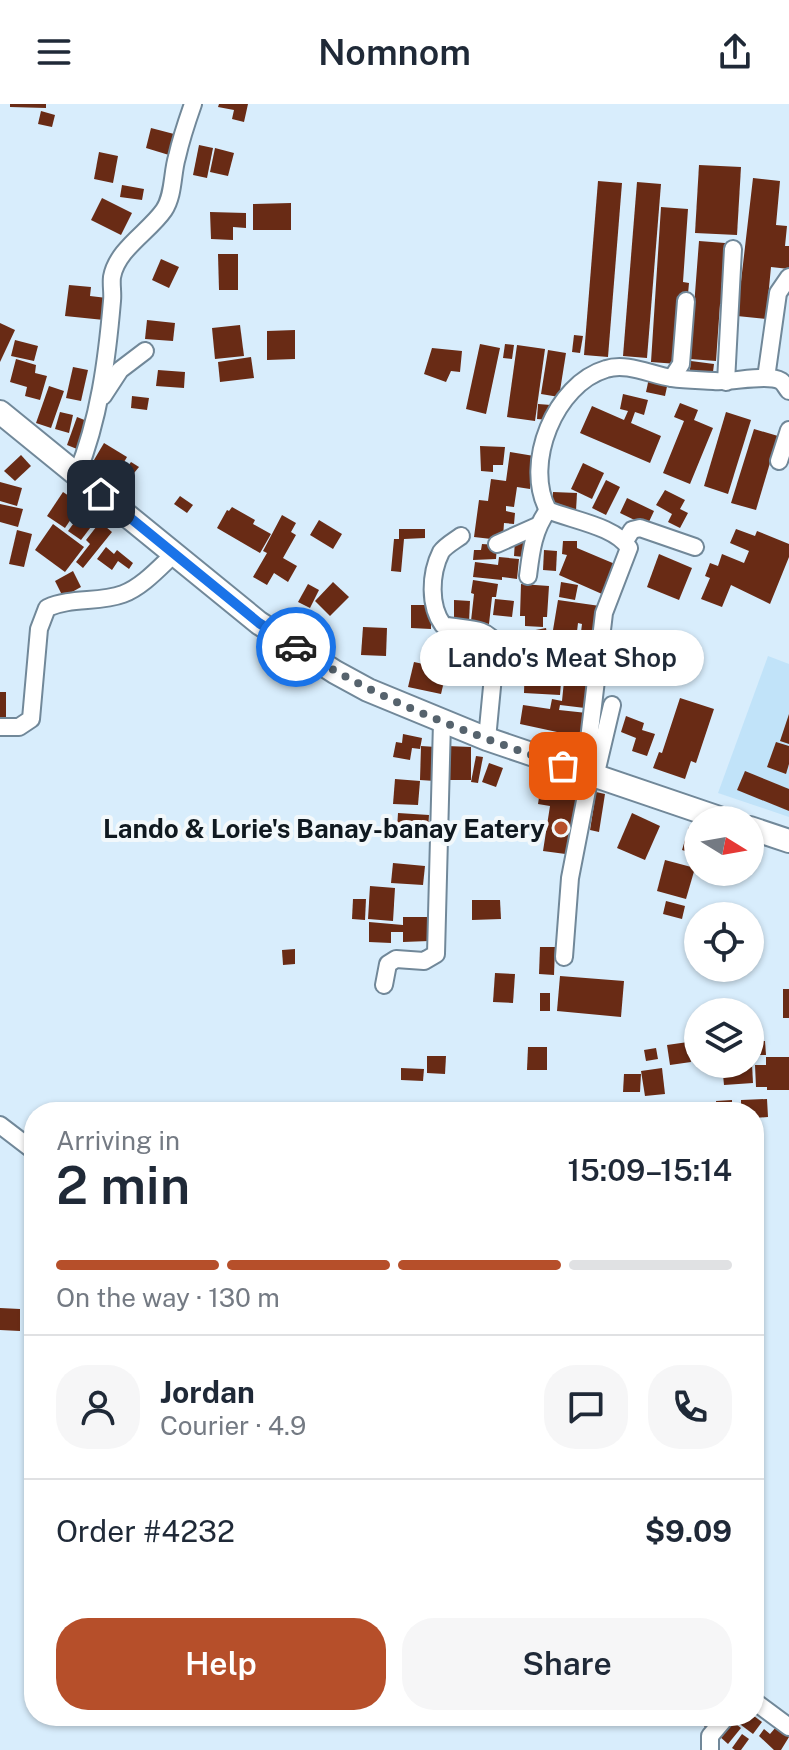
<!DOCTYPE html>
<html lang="en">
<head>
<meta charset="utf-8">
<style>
	:root { --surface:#fff; --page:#f6f6f7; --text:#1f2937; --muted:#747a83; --line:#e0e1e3; --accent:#b64f2a }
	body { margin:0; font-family:"Public Sans",sans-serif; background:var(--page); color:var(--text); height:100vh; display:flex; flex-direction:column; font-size:30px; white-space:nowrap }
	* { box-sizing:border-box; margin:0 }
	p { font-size:26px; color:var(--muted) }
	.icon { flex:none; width:44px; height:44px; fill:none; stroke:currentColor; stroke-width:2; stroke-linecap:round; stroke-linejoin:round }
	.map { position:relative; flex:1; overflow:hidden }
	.side { position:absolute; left:24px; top:998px; width:740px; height:624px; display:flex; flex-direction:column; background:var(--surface); border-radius:32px; box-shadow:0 2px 6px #0004 }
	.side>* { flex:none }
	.needle { width:52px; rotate:101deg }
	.tools { position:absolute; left:684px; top:702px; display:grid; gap:16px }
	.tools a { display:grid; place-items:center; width:80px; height:80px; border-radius:50%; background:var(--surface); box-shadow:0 2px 6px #0004; font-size:40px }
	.pin { position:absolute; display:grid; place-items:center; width:68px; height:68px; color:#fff; margin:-34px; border-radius:16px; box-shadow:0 4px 12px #0006 }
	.courier { position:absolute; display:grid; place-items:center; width:80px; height:80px; margin:-40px; border:6px solid #1a73e8; border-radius:50%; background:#fff; color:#222; box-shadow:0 2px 10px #0007 }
	.bubble { position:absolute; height:56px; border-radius:28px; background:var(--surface); box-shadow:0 2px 6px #0004; font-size:26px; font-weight:600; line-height:56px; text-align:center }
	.head em { font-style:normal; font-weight:600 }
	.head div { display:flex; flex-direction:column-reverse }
	.head { display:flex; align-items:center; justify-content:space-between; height:136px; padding:0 32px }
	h1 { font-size:52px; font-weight:600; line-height:60px }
	.bar { display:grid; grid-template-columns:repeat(4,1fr); gap:12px 8px; align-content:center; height:96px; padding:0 32px }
	.bar i { height:10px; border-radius:6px; background:var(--line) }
	.bar .current { background:var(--accent) }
	.bar p { grid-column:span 4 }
	.line { display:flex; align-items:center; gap:20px; padding:0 32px; border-top:2px solid var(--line) }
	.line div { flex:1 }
	.round { display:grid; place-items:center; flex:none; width:84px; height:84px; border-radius:32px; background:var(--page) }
	.cta { display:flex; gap:16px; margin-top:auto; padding:16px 32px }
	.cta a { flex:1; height:92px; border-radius:32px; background:var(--accent); color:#fff; font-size:32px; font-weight:600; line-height:92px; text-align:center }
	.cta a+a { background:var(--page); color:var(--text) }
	header { display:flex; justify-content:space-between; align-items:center; height:104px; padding:0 32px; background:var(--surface); font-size:36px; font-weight:600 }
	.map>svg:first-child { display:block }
	.built { fill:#c1e3f9 }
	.building { fill:#692b15 }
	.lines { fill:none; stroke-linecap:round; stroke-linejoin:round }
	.minor-casing { stroke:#718899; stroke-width:20 }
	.highway-casing { stroke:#718899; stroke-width:26 }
	.minor { stroke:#fff; stroke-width:16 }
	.highway { stroke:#fff; stroke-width:22 }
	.done { stroke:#56636d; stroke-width:8; stroke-dasharray:0 14.4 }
	.route { stroke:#1a73e8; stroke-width:10 }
	.poi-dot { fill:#b64f2a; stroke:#f2f8fb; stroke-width:3 }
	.labels { text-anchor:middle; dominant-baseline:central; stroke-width:8; stroke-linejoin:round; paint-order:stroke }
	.poi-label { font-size:26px; font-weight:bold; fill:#101920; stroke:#f2f8fb; text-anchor:end }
</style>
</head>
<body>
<header><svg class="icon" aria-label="menu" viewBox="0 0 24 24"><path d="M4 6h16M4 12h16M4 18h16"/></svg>Nomnom<svg class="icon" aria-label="share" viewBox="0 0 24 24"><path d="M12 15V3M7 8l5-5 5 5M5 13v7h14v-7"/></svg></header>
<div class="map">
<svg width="789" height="1646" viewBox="0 0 789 1646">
	<rect width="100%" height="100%" fill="#d8edfc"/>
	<polygon class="built" points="768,552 789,560 789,713 718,689"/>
	<g class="building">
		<polygon points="10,0 46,0 46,4 10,3"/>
		<polygon points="219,0 248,0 244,18 232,15 234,6 218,3"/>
		<polygon points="41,7 55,11 52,23 38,20"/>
		<polygon points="151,24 174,30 169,51 146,44"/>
		<polygon points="199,41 213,44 207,74 193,71"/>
		<polygon points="215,44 234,49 228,72 210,68"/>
		<polygon points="99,48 118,52 113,79 94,75"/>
		<polygon points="699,61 741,63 737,131 695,129"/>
		<polygon points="753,74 780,77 776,121 787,122 785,142 789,142 789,165 771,163 766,215 737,212"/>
		<polygon points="598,77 622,79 608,253 584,251"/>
		<polygon points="637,78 661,80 647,254 623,252"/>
		<polygon points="122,81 144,85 142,96 120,93"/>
		<polygon points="102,94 132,109 121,131 91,116"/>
		<polygon points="291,99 291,126 253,126 253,100"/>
		<polygon points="661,103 688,105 683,178 689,179 688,190 682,189 677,260 651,258"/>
		<polygon points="210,108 246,109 246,124 233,123 233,136 211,135"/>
		<polygon points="699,137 725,139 721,190 727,191 727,200 720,200 716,257 690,255"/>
		<polygon points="218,150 238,150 238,186 219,186"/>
		<polygon points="161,155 179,163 169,184 152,176"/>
		<polygon points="69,181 91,183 90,192 107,194 104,216 65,212"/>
		<polygon points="147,216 175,219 173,237 145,235"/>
		<polygon points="0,219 15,226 0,258"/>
		<polygon points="240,221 244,252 215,255 212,224"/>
		<polygon points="295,226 295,255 267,256 267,227"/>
		<polygon points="574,231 583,232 580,249 572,248"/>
		<polygon points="15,236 38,242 34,257 11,252"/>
		<polygon points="480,240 500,244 486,310 466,305"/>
		<polygon points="505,240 514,241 512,255 503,254"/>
		<polygon points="517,241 545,245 535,317 507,313"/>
		<polygon points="432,244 462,247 460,268 451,267 446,278 424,270"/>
		<polygon points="548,246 566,249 559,293 541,290"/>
		<polygon points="251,253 254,274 220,278 218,258"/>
		<polygon points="16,255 36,261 35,269 47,272 40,296 25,292 27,283 10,278"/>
		<polygon points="691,257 714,260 712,276 689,273"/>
		<polygon points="73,263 88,266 81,297 66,294"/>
		<polygon points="158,266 185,268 184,284 156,282"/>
		<polygon points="649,274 668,278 665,292 646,288"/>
		<polygon points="49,282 64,287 51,324 36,319"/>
		<polygon points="623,290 648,296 644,311 635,308 631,319 661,332 650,359 580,329 592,302 624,316 628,307 620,305"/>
		<polygon points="132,292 149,294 147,306 131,304"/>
		<polygon points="680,299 698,306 694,316 713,324 690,380 663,369 684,317 674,313"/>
		<polygon points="538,300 551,301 550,316 537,315"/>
		<polygon points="60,308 73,311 69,329 55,325"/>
		<polygon points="726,308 751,316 728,390 704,382"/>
		<polygon points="77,313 92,319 82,347 67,341"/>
		<polygon points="754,325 778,332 756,406 731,399"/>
		<polygon points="104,339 127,353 114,375 91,361"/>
		<polygon points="480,342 505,343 503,361 493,361 493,368 481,367"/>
		<polygon points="510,348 534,352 530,385 517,383 514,403 506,402 506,407 515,409 514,420 504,419 503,433 500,436 474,433 479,396 488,397 491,375 506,377"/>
		<polygon points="21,351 31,362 15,377 4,367"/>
		<polygon points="131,358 139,363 129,375 122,370"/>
		<polygon points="583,359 604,369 592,395 571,385"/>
		<polygon points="606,376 620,383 606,411 592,404"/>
		<polygon points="0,378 22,384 17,402 0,397"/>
		<polygon points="665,386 685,396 680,405 688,409 680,424 668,418 672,410 656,401"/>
		<polygon points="63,388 81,400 65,424 47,412"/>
		<polygon points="553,388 577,389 576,407 552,406"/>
		<polygon points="180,392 193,401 187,409 174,400"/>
		<polygon points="627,394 654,407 647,422 620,409"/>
		<polygon points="0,400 23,405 18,423 0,418"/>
		<polygon points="87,401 100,411 81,436 68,427"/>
		<polygon points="232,403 255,416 253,420 271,430 260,449 217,424 227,406 229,407"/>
		<polygon points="282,411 296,419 291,428 296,431 283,454 297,462 288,478 274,469 267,481 253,473 267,449 263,447"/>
		<polygon points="319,416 342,430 333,445 310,431"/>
		<polygon points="100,418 112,428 83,464 76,458 90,440 86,436"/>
		<polygon points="53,420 84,443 65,468 35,446"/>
		<polygon points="399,425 425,425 425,434 404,435 401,468 391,467 394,435 399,435"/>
		<polygon points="736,425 755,432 757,427 789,440 789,453 770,500 731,481 722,503 701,495 710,474 705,472 710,459 718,462 722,450 744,459 749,447 730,439"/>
		<polygon points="17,426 32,430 24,463 9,460"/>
		<polygon points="515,436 525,436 524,453 514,452"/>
		<polygon points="563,437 577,437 577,444 615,460 602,490 559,471 567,451 562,450"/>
		<polygon points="482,440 497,441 496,455 473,456 474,446 481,446"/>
		<polygon points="106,443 114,450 117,446 133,459 129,465 118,457 112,466 97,455"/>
		<polygon points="544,446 557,447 556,467 543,466"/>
		<polygon points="659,450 692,464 679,496 647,483"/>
		<polygon points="499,453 519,455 517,475 502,473 502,476 473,473 475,458 498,461"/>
		<polygon points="73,467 81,483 63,493 55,477"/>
		<polygon points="473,476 498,480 496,493 492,493 489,520 471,517 474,490 471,489"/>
		<polygon points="333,478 349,493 330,512 315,497"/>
		<polygon points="561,478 578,481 575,496 559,493"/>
		<polygon points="308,480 319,486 310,504 298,498"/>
		<polygon points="521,480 549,482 547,513 543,513 543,523 525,522 525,512 520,512"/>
		<polygon points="495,495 514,497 512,513 493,511"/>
		<polygon points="454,496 470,497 469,518 454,518"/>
		<polygon points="558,496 600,502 593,530 581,528 582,520 578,519 576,536 552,532"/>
		<polygon points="411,501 431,501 431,525 411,524"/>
		<polygon points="363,523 387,524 386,552 361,551"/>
		<polygon points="546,524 550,546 523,551 520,529"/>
		<polygon points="548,549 576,552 575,565 546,562"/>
		<polygon points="525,552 543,552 542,579 544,565 562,567 560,591 524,589"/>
		<polygon points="414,558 447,565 441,590 408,583"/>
		<polygon points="565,567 589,570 585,604 560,601 559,606 587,609 583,644 555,641 557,628 520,620 523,601 550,605 552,595 562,597"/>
		<rect x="0" y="588" width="6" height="29"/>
		<polygon points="680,594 714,605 696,659 691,657 685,675 653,664 659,648 662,649"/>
		<polygon points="789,610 789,640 780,637"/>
		<polygon points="626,612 644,619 642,626 655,630 647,652 632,647 636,634 621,628"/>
		<polygon points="403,630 422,634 420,645 412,644 410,656 393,653 396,638 402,639"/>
		<polygon points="776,638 789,642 789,660 786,670 767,663"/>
		<polygon points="421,642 436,643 435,677 420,676"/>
		<polygon points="447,642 471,643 471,676 446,676"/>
		<polygon points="476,652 483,653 478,679 471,678"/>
		<polygon points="489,659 503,664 496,683 482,678"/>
		<polygon points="745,667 789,685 789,707 737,686"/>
		<polygon points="542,674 554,676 553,680 583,684 573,751 543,747 550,702 538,700"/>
		<polygon points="395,675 420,677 418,701 393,700"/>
		<polygon points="596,688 605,690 599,728 590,726"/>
		<polygon points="398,709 429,711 428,728 397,726"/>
		<polygon points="632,709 660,722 645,756 617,744"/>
		<polygon points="689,723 698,726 698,751 682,746"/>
		<polygon points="665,756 695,764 686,795 657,787"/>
		<polygon points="393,759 425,762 423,781 391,779"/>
		<polygon points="370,782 395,784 393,817 368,815"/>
		<polygon points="353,795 366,795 365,816 352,815"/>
		<polygon points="472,796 500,796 501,815 472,816"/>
		<polygon points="666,797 685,802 682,815 663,810"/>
		<polygon points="403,813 428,813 429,837 403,838 403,828 391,828 391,839 369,838 369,818 403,821"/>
		<polygon points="540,843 555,843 554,871 539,870"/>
		<polygon points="295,845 295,860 283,861 282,846"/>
		<polygon points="495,869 515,870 513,899 493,898"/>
		<polygon points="560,872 624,877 621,913 557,907"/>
		<rect x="783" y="885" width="6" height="29"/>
		<rect x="540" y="889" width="10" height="18"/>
		<polygon points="750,937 765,937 766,951 750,951"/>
		<polygon points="688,938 691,958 670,961 667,941"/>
		<polygon points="528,943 547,943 547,966 527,966"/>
		<polygon points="656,944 658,955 646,957 644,946"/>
		<polygon points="427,952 446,952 445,970 427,969"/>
		<polygon points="766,953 789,953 789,986 767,986 767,983 756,983 755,961 766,961"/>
		<polygon points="722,960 752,960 753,979 724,981"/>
		<polygon points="401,964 424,965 423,977 401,976"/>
		<polygon points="662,964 665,990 645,992 641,967"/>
		<polygon points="624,970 641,970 640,988 623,988"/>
		<polygon points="767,995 768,1013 754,1014 754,1008 741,1008 741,996"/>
		<polygon points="732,996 732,1008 717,1008 716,997"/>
		<polygon points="0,1204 20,1205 20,1227 0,1226"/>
		<polygon points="694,1612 719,1612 707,1625"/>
		<polygon points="741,1612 754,1612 762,1618 753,1630 737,1618"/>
		<polygon points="731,1616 741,1624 728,1640 718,1631"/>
		<polygon points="776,1623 789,1633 781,1646 774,1646 759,1632 764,1625 770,1630"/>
		<polygon points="742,1630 749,1635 741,1646 735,1646 732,1644"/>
	</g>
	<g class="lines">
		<g class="minor-casing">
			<g id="minor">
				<polyline points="672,274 681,260 686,197"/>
				<polyline points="766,274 778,189 789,173"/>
				<polyline points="726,278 733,145"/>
				<polyline points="103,292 120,266 145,247"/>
				<polyline points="779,357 789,326"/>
				<path d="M77,370C99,316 107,256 112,197C113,189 111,181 112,173C117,145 149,128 164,106C174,91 172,69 177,53C181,35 187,17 193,0"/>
				<path d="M461,432C454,437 445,442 441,448C430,470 429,502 443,521C462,526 487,521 496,541L487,635"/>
				<polyline points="625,437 632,426 640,424 695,443"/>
				<polyline points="497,440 537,422"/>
				<path d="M528,472C531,448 533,427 548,406"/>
				<path d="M0,623H19L31,615L39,525L47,504C71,493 99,499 123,490C142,483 159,464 174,450"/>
				<path d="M585,669L604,509L629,444C615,422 571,416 548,406C523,360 555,280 606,265C627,258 651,271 672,274C686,276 700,276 714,277C731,279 767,269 781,277C785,280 786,284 789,287"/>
				<polyline points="595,673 612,601"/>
				<polyline points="564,853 570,774 590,671"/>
				<polyline points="384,881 388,860 396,855 424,857 436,850 442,618"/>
				<polyline points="0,1021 34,1047"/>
				<polyline points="754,1597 789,1623"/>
				<polyline points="710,1646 710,1632 727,1612"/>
			</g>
		</g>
		<g class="highway-casing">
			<g id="highway">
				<polyline points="0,308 259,519 335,568 368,586 487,635 725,716"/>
				<polyline points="750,724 789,737"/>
			</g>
		</g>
		<use href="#minor" class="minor"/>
		<use href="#highway" class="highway"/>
	</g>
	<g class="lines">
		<path class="done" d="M296,543C378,597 471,630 563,662"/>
		<polyline class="route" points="101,390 259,519 296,543"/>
	</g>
	<circle class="poi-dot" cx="561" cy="724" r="8"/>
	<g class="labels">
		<g class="poi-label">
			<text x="545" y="724">Lando &amp; Lorie's Banay-banay Eatery</text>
		</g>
	</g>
</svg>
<div class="tools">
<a><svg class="needle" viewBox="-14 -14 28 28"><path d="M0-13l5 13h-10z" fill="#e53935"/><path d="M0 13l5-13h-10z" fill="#747a83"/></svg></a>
<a><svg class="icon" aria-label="locate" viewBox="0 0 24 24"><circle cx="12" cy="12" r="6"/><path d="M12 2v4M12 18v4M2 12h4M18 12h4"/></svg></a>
<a><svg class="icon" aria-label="layers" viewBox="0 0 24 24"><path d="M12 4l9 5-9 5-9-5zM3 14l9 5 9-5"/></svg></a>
</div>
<div class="pin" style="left:563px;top:662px;background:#ea580c"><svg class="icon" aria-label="bag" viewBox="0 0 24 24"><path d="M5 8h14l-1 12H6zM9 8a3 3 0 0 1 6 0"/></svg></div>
<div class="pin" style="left:101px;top:390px;background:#1f2937"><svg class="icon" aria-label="home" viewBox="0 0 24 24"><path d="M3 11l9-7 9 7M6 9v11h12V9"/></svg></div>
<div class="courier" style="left:296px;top:543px"><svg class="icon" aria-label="car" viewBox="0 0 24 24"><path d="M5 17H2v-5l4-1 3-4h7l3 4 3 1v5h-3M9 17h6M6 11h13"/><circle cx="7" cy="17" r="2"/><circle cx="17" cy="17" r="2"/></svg></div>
<div class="bubble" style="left:420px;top:526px;width:284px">Lando's Meat Shop</div>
<section class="side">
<div class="head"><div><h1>2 min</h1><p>Arriving in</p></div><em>15:09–15:14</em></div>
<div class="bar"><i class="current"></i><i class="current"></i><i class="current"></i><i></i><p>On the way · 130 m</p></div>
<div class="line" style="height:144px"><a class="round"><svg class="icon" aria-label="person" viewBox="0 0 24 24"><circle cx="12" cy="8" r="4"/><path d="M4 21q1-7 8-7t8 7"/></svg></a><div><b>Jordan</b><p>Courier · 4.9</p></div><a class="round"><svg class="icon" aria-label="chat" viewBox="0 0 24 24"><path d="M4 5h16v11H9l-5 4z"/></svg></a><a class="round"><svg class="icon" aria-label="phone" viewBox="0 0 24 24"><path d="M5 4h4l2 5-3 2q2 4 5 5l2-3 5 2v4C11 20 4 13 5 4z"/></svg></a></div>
<div class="line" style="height:104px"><div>Order #4232</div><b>$9.09</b></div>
<div class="cta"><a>Help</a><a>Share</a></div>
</section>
</div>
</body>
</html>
